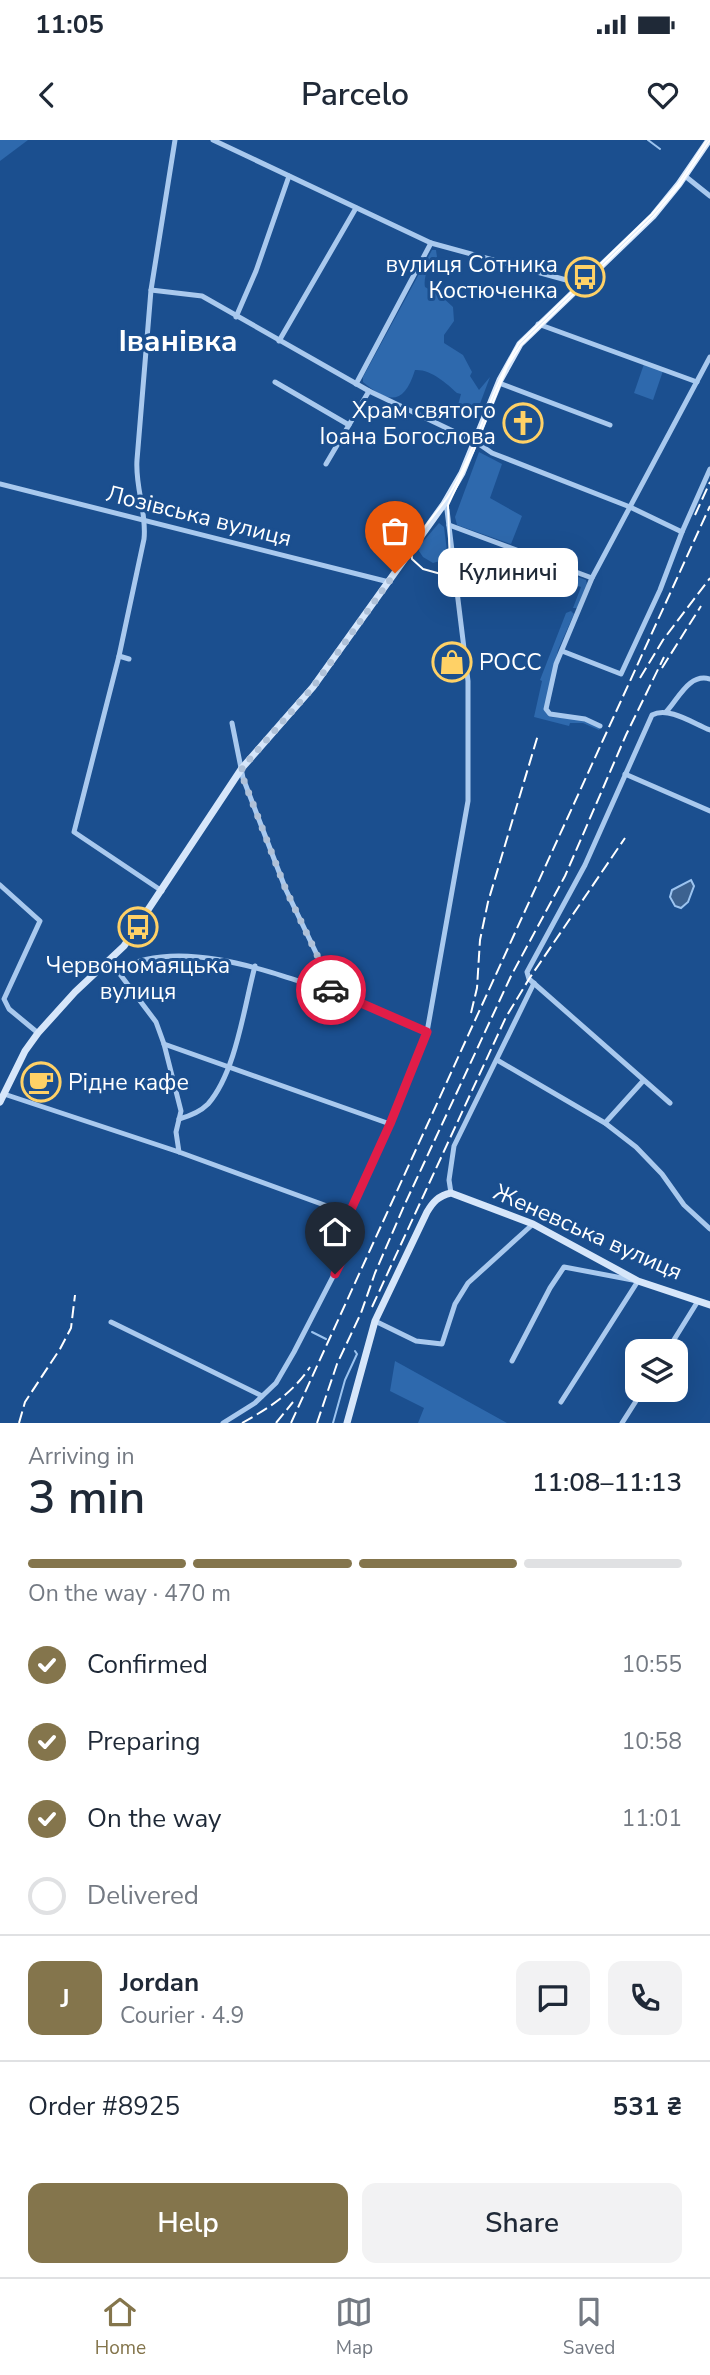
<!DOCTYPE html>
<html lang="en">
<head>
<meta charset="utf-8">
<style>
	:root { --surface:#fff; --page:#f2f2f3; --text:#1f2937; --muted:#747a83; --line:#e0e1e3; --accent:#84754c }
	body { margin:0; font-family:"Nunito Sans",sans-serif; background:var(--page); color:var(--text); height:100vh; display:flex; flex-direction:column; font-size:26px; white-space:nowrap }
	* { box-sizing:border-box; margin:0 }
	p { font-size:23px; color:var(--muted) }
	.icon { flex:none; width:38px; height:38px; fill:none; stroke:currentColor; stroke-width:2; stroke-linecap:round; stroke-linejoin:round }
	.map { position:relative; height:1283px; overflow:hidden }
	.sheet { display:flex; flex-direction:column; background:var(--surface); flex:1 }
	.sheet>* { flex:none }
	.fabs { position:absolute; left:625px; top:1199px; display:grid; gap:14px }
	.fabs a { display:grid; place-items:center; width:63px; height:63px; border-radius:14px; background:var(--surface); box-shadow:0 7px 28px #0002; font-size:35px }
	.pin { position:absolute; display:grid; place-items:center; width:60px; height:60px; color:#fff; margin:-72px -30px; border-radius:50% 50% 50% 0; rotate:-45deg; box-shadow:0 0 7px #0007 }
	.pin .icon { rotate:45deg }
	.courier { position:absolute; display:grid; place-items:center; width:70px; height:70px; margin:-35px; border:5px solid #e11d48; border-radius:50%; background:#fff; color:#222; box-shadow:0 2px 9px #0007 }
	.bubble { position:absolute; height:49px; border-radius:14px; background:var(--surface); box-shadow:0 7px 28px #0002; font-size:23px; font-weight:600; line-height:49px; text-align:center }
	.summary em { font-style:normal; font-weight:600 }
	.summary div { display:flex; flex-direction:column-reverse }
	.summary { display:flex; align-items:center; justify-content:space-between; height:119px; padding:0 28px }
	h1 { font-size:46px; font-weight:600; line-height:52px }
	.bar { display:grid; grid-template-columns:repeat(4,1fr); gap:10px 7px; align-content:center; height:84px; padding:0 28px }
	.bar i { height:9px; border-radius:5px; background:var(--line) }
	.bar .current { background:var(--accent) }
	.bar p { grid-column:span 4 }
	.line { display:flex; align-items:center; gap:18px; padding:0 28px; border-top:2px solid var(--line) }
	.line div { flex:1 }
	.round { display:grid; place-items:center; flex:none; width:74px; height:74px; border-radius:14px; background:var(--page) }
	ol { padding:0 28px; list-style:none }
	li { display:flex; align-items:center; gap:21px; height:77px }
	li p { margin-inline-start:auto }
	li .icon { padding:7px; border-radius:50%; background:var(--accent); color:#fff; stroke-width:4 }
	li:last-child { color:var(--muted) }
	li i { width:38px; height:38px; border:4px solid var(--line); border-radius:50% }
	.action { display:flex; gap:14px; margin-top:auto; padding:14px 28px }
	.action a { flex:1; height:80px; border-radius:14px; background:var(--accent); color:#fff; font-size:28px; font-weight:600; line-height:80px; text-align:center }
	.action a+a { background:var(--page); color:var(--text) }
	.status { display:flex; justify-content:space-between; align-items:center; height:49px; padding:0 35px; background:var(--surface); direction:ltr }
	.status svg { height:19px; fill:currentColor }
	header { display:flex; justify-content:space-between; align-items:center; height:91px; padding:0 28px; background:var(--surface); font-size:32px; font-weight:600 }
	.dock { display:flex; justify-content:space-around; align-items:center; height:98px; border-top:2px solid var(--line); background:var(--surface); font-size:19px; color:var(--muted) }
	.dock a { display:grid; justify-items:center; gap:4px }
	.dock .current { color:var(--accent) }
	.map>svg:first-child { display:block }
	.green { fill:#2e69ad }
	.water { fill:#3c6290; stroke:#9cc4f0; stroke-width:2 }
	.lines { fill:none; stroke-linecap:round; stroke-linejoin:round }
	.stream { stroke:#9cc4f0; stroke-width:2 }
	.street { stroke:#a9c9ee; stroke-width:5 }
	.secondary { stroke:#d6e6fa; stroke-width:7 }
	.tram { stroke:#fff; stroke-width:2 }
	.rail { stroke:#fff; stroke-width:2; stroke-dasharray:12 5; stroke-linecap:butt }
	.done { stroke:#afc1d8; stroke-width:7; stroke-dasharray:0 12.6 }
	.route { stroke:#e11d48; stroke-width:9 }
	.labels { text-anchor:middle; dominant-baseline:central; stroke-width:6; stroke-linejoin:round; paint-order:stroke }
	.poi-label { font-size:23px; fill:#fff; stroke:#1b4f8f; text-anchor:end }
	.street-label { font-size:23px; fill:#fff; stroke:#1b4f8f }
	.district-label { font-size:30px; font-weight:bold; fill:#fff; stroke:#1b4f8f }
</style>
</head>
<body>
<div class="status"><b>11:05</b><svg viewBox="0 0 49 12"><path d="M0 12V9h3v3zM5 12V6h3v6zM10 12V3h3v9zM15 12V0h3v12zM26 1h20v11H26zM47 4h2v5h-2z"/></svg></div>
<header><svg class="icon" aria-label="back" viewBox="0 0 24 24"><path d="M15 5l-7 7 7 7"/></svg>Parcelo<svg class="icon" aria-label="heart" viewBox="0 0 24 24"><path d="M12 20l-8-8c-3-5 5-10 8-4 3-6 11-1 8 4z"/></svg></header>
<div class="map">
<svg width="710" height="1283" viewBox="0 0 710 1283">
	<rect width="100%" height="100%" fill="#1b4f8f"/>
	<g class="green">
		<polygon points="0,0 28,0 0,21"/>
		<path d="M432,110H436L437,117C429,122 423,138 425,147L441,156L453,167L454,181L444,195V203L463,215L472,232L470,236L479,250L490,237L478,269L475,271L467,267L461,270L458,265L461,254L457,253C446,243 431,229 415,230C404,265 389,264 363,242V237Z"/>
		<polygon points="644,224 663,231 653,260 634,253"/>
		<polygon points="479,312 502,324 490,358 522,376 511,404 457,385 455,377"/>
		<polygon points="439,383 444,387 447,411 443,420 433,423 423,417 419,411 420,405"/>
		<polygon points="494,409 506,410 586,440 587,445 578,468 573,468 581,447 491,414"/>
		<polygon points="571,471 574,474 558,510 544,570 550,577 585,580 600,588 599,590 583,583 570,583 569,586 534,577 542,541 540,540 566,473"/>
		<polygon points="395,1221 507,1283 418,1283 424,1268 390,1251"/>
	</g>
	<polygon class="water" points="691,740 694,746 688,762 681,768 675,766 670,757 672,750"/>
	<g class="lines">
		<g class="stream">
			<polyline points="648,0 660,9"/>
			<polyline points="312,1192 326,1199"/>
			<polyline points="333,1283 345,1240 357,1214 355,1211"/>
		</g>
		<g class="street">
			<polyline points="213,0 431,103 570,141 579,145"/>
			<polyline points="685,36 710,56"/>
			<polyline points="151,150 202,156 369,251 476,302 492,313 630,367 682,392"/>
			<polyline points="236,177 256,131 289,36"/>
			<polyline points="538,184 697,242"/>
			<polyline points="279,201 356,68"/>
			<polyline points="275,242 349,285"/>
			<polyline points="499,243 610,285"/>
			<polyline points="356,244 431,103"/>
			<polyline points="326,324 369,251"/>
			<polyline points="0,344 389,442"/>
			<polyline points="449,385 592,438"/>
			<polyline points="562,511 621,534 660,450 682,392 710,329"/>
			<polyline points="119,516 129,519"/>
			<path d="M666,572C679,558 689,533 710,539"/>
			<polyline points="232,583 243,638 286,750 330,842 331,852 427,892"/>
			<polyline points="600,586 585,579 550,574 546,569 556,524 592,438 710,217"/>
			<polyline points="625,634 710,671"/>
			<polyline points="0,745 40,781 4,859 9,869 38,893"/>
			<path d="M162,751L74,692L119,516L144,399C147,372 135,348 137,320L151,150L175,0"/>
			<polyline points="110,821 156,882 164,904 181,971 176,992 179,1012 349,1074"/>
			<path d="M119,830C177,796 272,832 331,852"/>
			<polyline points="164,904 390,984"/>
			<polyline points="497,920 605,983 636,1007 662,1034 684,1065 710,1089"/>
			<polyline points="4,954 179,1012"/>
			<path d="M670,963L529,839L527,832L585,725L652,575C669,566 694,584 710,590"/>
			<path d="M179,979C190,976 200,972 208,964C236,932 244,867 255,826"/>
			<polyline points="605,983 643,941"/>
			<polyline points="451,1053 449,1040 454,1006 534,843"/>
			<polyline points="375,1181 416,1201 442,1204 455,1164 468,1143 533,1084"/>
			<polyline points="111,1182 262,1256"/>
			<polyline points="667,1211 698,1161"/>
			<polyline points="512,1221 550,1148 564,1127 638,1141 561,1262"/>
			<polyline points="223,1283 255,1263 276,1243 294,1212 356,1092 357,1083 349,1074 390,984 427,892 468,661 468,541 447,370 444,364"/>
			<polyline points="622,1283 643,1250"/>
		</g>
		<g class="secondary">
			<polyline points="0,962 25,911 38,893 75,852 124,806 242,628 313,547 444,364 462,333 500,240 520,204 653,76 679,44 709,0"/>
			<path d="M347,1283L375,1181L427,1072C433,1062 438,1056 451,1053L533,1084L638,1141L710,1165"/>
		</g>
		<path class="tram" d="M707,0L678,44L652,74L519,203C489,251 478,307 449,355C439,371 409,401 412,419L423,429L441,434L450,425L448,365L474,310L507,227L521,205L654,76L680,45L710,0"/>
		<g class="rail">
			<polyline points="695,375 710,342"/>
			<polyline points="662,528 701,466"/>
			<polyline points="640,538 663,500 710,438"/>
			<polyline points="471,873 477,848 480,800 488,762 538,595"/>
			<polyline points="372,1167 506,877 529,839 625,698"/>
			<polyline points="19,1283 25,1262 60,1209 71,1188 75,1155"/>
			<path d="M242,1283C269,1268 293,1253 310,1227"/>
			<polyline points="276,1283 293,1262"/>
			<polyline points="291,1283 710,366"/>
			<polyline points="317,1283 337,1224 361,1173 375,1133 404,1066 511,836 565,736 626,595 664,517"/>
		</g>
	</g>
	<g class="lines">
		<polyline class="done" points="331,850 330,842 286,750 243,638 242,628 313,547 395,433"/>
		<polyline class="route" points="331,850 427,892 390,984 349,1074 357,1083 356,1092 335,1134"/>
	</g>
	<defs>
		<g id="bus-ring" transform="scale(2.0125)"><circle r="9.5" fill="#1b4f8f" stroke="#ffd166" stroke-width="1.5"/><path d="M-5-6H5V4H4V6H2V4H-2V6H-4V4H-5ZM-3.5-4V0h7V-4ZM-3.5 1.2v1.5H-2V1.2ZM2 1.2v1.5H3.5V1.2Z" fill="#ffd166"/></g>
		<g id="church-ring" transform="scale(2.0125)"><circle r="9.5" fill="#1b4f8f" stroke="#ffd166" stroke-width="1.5"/><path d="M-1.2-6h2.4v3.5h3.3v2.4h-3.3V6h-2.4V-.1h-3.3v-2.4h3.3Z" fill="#ffd166"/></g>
		<g id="shop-ring" transform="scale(2.0125)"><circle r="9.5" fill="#1b4f8f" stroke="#ffd166" stroke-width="1.5"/><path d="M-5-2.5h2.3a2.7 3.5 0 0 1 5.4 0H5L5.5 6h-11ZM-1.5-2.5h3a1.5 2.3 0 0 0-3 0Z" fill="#ffd166"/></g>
		<g id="cafe-ring" transform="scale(2.0125)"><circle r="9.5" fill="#1b4f8f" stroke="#ffd166" stroke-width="1.5"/><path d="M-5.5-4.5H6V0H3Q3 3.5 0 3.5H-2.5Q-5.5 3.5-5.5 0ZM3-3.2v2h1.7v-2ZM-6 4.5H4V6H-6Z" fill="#ffd166"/></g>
	</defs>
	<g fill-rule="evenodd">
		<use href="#bus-ring" x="585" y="137"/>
		<use href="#church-ring" x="523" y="283"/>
		<use href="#shop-ring" x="452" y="522"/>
		<use href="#bus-ring" x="138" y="787"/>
		<use href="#cafe-ring" x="41" y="942"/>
	</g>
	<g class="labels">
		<g class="poi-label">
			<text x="558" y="124">вулиця Сотника<tspan x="558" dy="26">Костюченка</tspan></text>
			<text x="496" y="270">Храм святого<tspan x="496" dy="26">Іоана Богослова</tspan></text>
			<text x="479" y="522" text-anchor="start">РОСС</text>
			<text x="138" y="825" text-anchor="middle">Червономаяцька<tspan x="138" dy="26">вулиця</tspan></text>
			<text x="68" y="942" text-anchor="start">Рідне кафе</text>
		</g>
		<g class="street-label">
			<text transform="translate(199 376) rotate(14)">Лозівська вулиця</text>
			<text transform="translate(588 1092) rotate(24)">Женевська вулиця</text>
		</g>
		<g class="district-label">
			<text x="178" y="201">Іванівка</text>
		</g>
	</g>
</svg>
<div class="fabs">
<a><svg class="icon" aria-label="layers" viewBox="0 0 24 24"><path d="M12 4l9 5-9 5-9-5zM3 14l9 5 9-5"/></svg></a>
</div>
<div class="pin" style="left:395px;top:433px;background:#ea580c"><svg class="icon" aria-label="bag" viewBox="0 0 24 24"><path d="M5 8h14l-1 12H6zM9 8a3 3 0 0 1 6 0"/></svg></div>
<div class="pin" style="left:335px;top:1134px;background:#1f2937"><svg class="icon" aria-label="home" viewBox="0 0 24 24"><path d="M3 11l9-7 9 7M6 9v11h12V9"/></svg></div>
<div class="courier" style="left:331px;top:850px"><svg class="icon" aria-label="car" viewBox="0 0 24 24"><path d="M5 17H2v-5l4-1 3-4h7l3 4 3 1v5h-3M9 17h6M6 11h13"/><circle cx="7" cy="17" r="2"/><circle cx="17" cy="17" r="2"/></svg></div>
<div class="bubble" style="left:438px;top:408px;width:140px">Кулиничі</div>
</div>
<section class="sheet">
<div class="summary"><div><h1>3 min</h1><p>Arriving in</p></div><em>11:08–11:13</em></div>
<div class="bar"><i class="current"></i><i class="current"></i><i class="current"></i><i></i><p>On the way · 470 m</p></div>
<ol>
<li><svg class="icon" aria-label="check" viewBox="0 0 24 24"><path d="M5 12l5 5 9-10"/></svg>Confirmed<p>10:55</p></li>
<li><svg class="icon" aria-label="check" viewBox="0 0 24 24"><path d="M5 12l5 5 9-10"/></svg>Preparing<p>10:58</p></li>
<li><svg class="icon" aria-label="check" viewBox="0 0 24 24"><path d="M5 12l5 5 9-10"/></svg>On the way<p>11:01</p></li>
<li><i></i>Delivered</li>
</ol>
<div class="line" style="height:126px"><b class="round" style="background:var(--accent);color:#fff">J</b><div><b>Jordan</b><p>Courier · 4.9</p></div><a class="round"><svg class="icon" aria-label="chat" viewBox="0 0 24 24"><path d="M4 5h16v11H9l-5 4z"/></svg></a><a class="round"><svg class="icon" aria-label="phone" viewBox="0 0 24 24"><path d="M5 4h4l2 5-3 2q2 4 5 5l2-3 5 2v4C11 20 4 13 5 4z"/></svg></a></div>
<div class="line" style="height:91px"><div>Order #8925</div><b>531 ₴</b></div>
<div class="action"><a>Help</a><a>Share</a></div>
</section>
<nav class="dock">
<a class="current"><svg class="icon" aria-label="home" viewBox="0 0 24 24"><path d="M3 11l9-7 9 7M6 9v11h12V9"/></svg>Home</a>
<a><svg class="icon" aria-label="map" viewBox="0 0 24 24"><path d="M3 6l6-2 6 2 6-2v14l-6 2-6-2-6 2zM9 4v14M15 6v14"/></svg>Map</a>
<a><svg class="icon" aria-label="saved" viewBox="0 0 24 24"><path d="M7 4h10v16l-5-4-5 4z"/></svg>Saved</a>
</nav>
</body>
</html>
